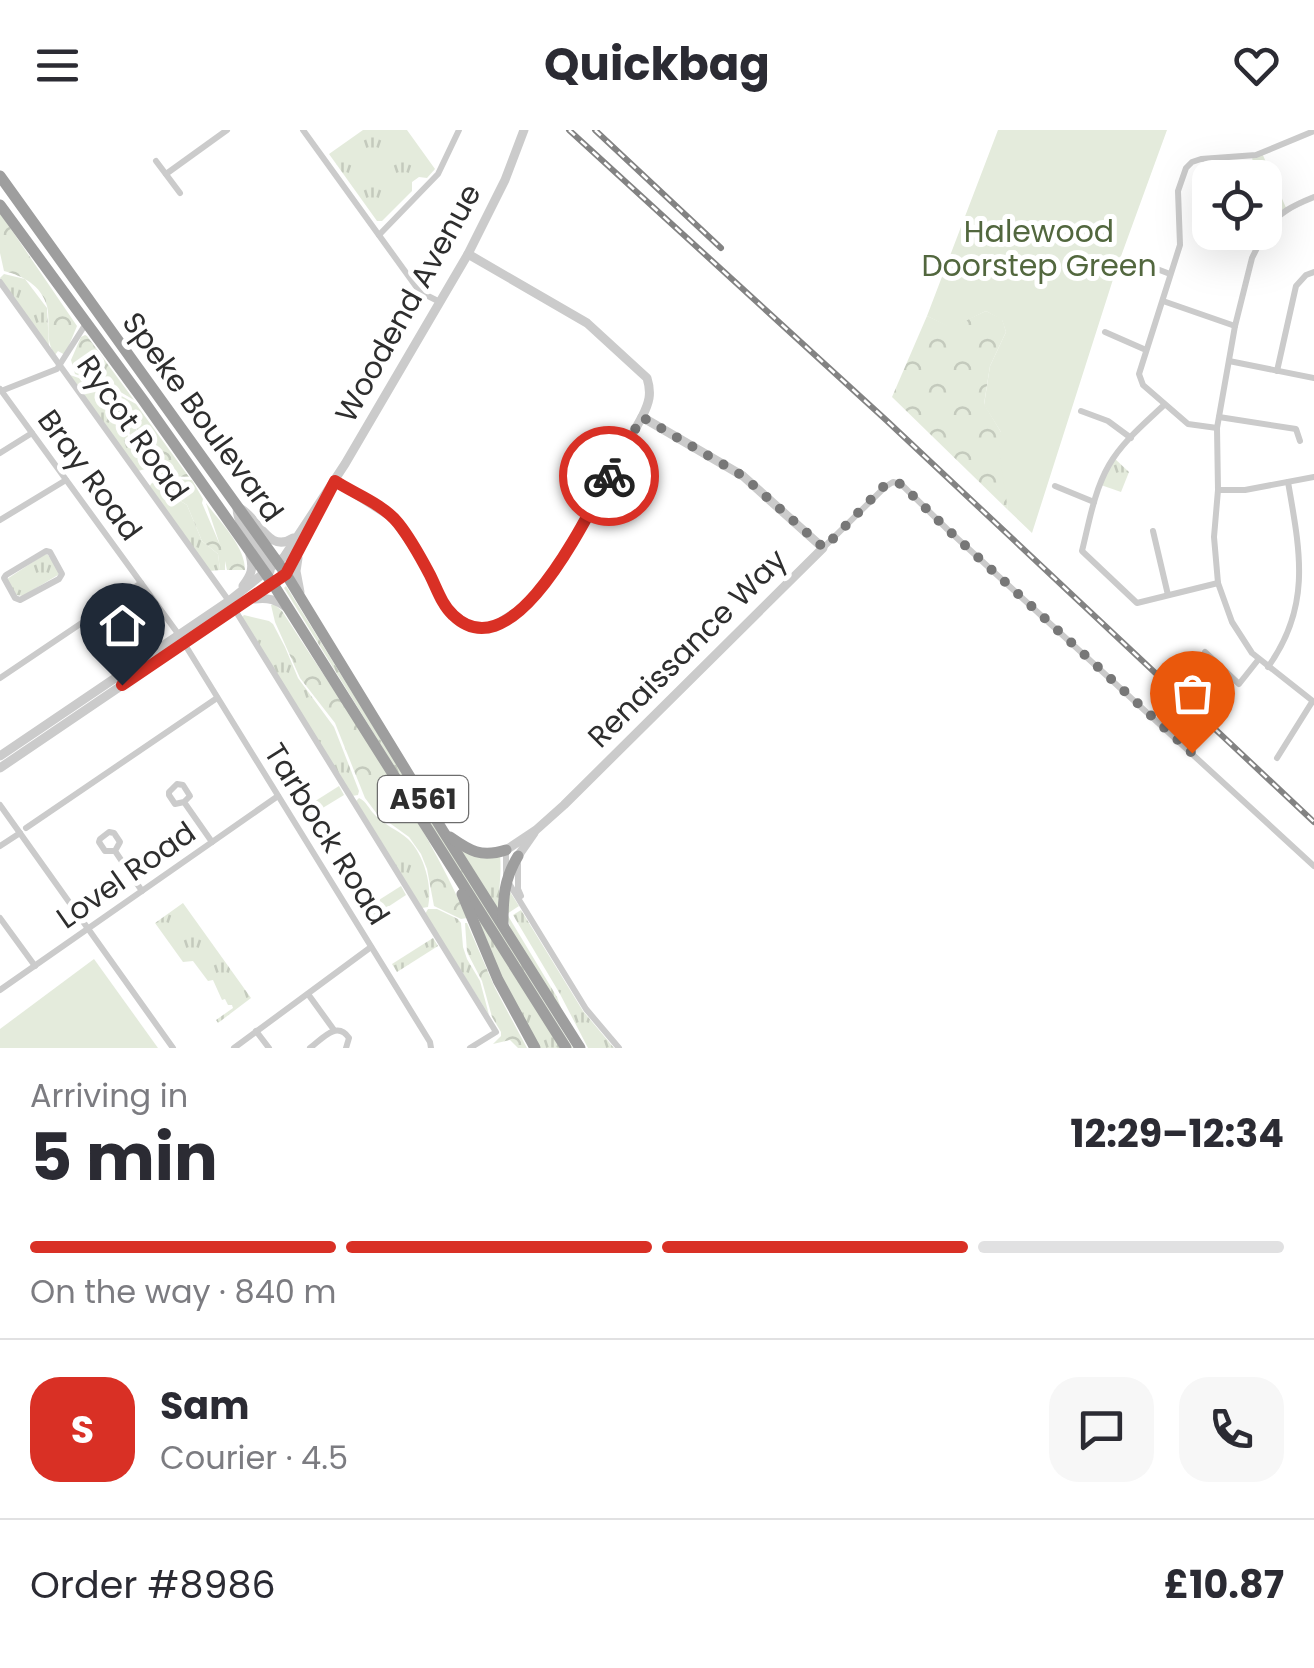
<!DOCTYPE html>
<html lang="en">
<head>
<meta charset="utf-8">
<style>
	:root { --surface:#fff; --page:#f7f7f7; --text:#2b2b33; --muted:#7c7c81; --line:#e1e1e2; --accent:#d93025 }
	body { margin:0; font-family:Poppins,sans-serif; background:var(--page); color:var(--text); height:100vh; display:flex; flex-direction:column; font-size:38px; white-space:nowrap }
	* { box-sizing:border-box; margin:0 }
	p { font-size:32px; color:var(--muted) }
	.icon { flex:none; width:55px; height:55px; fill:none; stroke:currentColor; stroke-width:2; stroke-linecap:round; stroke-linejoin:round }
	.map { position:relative; height:918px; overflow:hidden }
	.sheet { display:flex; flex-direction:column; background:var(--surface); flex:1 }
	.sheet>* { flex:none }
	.fabs { position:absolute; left:1192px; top:30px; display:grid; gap:20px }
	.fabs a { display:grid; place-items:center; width:90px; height:90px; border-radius:20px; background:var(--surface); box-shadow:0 10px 40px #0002; font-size:50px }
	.pin { position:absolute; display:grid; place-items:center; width:85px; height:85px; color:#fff; margin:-102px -42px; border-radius:50% 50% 50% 0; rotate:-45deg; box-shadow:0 0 10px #0007 }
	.pin .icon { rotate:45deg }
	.courier { position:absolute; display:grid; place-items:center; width:100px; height:100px; margin:-50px; border:8px solid #d93025; border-radius:50%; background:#fff; color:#222; box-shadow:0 2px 12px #0007 }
	.head em { font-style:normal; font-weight:700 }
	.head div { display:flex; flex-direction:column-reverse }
	.head { display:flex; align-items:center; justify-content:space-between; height:170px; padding:0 30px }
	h1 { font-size:65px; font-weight:700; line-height:75px }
	.bar { display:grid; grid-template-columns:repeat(4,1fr); gap:15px 10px; align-content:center; height:120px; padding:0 30px }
	.bar i { height:12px; border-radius:8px; background:var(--line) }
	.bar .selected { background:var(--accent) }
	.bar p { grid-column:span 4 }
	.line { display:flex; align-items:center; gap:25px; padding:0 30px; border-top:2px solid var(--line) }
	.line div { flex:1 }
	.round { display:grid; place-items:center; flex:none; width:105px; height:105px; border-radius:30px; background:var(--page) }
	header { display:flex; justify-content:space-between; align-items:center; height:130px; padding:0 30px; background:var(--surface); font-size:45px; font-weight:700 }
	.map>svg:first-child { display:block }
	.grass { fill:url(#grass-tufts) }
	.forest { fill:url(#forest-crowns) }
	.park { fill:#e4ebdc }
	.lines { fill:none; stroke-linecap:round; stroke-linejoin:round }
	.minor { stroke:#cbcbcb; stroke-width:6 }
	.tertiary { stroke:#cbcbcb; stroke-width:9 }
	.trunk { stroke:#9e9e9e; stroke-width:11 }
	.rail-casing { stroke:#838383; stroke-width:6 }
	.rail { stroke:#fff; stroke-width:2.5; stroke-dasharray:8; stroke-linecap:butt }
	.done { stroke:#777; stroke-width:10; stroke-dasharray:0 18 }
	.route { stroke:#d93025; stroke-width:12 }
	.labels { text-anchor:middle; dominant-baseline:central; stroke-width:10; stroke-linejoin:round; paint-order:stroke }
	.shield { fill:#fff; stroke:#6d6d6d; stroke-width:2.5 }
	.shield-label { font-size:28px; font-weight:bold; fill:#2e2e2e }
	.park-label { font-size:30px; fill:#52673e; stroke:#fff }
	.street-label { font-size:30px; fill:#2e2e2e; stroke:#fff }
</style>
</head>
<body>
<header><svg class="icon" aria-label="menu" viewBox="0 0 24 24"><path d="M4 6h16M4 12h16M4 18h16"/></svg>Quickbag<svg class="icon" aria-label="heart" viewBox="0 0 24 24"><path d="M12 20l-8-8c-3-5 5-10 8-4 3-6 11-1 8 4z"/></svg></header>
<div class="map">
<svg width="1314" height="918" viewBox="0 0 1314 918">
	<defs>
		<pattern id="grass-tufts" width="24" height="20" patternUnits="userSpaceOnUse" patternTransform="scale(2.5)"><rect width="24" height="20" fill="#e4ebdc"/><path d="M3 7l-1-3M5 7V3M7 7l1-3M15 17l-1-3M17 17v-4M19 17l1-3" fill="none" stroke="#c4cabd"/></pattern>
		<pattern id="forest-crowns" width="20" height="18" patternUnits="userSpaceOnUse" patternTransform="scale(2.5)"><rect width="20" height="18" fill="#e4ebdc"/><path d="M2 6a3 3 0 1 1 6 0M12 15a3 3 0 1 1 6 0" fill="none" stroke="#c4cabd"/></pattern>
	</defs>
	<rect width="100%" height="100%" fill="#fff"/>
	<g class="grass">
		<polygon points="363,0 407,0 435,39 427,48 419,47 412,52 412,61 382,91 377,91 329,24"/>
		<polygon points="1262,23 1287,80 1270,94 1265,84 1265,48 1258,47 1257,44 1254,43 1252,26"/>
		<polygon points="4,144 25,149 47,178 49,217 0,148"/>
		<polygon points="70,245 102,256 106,260 118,289 142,330 145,339 138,341"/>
		<polygon points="113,272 120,277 124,291 136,299 149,313 157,327 156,332 149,341"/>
		<polygon points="1114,328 1129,342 1121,362 1101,355"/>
		<polygon points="154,350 161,359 187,375 202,411 218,424 220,440 210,441 149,357"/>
		<polygon points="45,424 48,425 59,441 58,445 23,466 16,465 7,449"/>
		<polygon points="286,456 573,918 568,918 284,458"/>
		<polygon points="244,485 269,491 273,494 285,517 298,548 334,597 359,661 358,665 352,666 242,487"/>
		<polygon points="339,656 344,665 303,690 298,682"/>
		<path d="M359,668C367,672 368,678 375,685C384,695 398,700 408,709C424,724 433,757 428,777L422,778L356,671Z"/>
		<path d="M457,718L500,725C502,744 498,761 499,780Z"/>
		<polygon points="505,754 519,776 507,784 557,867 563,883 511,800 505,780"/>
		<polygon points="401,756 406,765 365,792 360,782"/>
		<polygon points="466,766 560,918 539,918 514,875"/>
		<polygon points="183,773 251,868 218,893 216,890 233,878 232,875 228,875 225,869 222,870 213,850 208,851 193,831 183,832 155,793"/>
		<polygon points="428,779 437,779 458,789 461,793 463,817 467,829 480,851 489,885 425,784"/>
		<polygon points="521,780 583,881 614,918 588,918 560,864 513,785"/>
		<polygon points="433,808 438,816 397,842 392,834"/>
	</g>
	<g class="forest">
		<path d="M0,83L77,196L65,225L58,221L55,225C44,209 51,193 47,176C41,155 23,146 4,141L0,123Z"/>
		<polygon points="986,181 1002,189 1006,202 990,236 984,274 1001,302 1008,380 892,267 927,186 951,197"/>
		<polygon points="85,205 87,206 134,270 117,260 75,244 71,230 81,207"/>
		<path d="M109,259L136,274L189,347L151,345L149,341L156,332C155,319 147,305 135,298C133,297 130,297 128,295C124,292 110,263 109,259Z"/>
		<path d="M156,348L192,350L203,369L202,373L220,415L206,373C220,392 245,416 245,440H227L225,431V440H220L218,424L202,411L187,375L161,359L154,350Z"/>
		<path d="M274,474L282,481C346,581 419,679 467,788L461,789L434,776L427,739L421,724L409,707L377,684L365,668L335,593L300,548L275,492L271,475Z"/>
		<polygon points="465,793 467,793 495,858 527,918 518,918 510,910 493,914 501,906 501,902 492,887 482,851 467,822"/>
	</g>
	<g class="park">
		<polygon points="998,0 1167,0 1116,140 1032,403 1008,380 999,321 1001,302 984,275 990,236 1006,202 1002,190 986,181 951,198 927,186"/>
		<polygon points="94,829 158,918 0,918 0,899"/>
	</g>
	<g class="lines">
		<g class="minor">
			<polyline points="303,0 420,162 440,172"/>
			<polyline points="156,31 180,63"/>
			<polyline points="166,44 227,0"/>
			<polyline points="1265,102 1252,128 1235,196 1217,298 1218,360 1214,407 1218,453 1232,492 1252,523 1314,572"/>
			<path d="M1265,102C1277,83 1294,75 1314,67"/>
			<polyline points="379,105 438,44 459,0"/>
			<polyline points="1131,129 1170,144"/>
			<polyline points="0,152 229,471"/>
			<polyline points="1163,171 1235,196"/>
			<polyline points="1105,202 1146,220"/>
			<polyline points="1229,231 1314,248"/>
			<polyline points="1277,241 1296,156 1306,145 1314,142"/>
			<polyline points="0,259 179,505 430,912 431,918"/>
			<polyline points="1,261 57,239 85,195"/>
			<path d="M1164,275C1145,293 1122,312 1109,335C1094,361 1089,393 1082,421L1137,473L1218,453"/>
			<polyline points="1081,281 1108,291 1131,308"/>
			<polyline points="1219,287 1296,299 1300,311"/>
			<polyline points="1217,298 1188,294 1143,255 1139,244 1180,115 1178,61 1186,38 1192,32 1201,29 1256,25 1314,1"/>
			<polyline points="0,323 32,303"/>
			<polyline points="1055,356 1094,372"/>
			<polyline points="1218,360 1245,360 1314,347"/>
			<polyline points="0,390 66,350"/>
			<polyline points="1153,401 1168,465"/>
			<polyline points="823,418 885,357 893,352 901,354 947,399 1314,736"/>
			<polygon points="46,421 50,422 62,444 59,449 20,470 15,468 4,448 6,445"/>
			<polyline points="235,480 496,902 470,918"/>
			<polyline points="1205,522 1239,554 1258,530"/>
			<path d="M1268,537C1312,476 1300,421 1288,352"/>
			<polyline points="0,548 141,453"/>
			<polyline points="1277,628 1312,572"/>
			<polyline points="184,672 190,666 183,655 177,654 169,662 169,665 175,674 184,672 212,712"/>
			<polyline points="0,675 173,918"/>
			<polyline points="26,698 217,568"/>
			<polyline points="0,716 20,703"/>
			<polyline points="115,721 105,721 99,712 100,709 109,702 114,703 120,712 115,721 142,761"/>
			<polyline points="506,722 506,748 513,760 586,879 619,918"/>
			<polyline points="518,734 518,759 521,766"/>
			<polyline points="0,788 35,836"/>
			<polyline points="0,860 278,666"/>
			<polyline points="308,864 334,900"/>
			<polyline points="256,901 269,918"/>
			<polyline points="234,918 371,817"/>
			<path d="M310,918C322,909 337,890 349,908L346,918"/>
		</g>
		<g class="tertiary">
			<path d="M335,351L393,388L423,431L444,473L454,485L470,496L482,499L494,496L521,479L537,464L558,437L642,287C649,273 652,264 647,248L587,193L468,124"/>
			<path d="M237,377C237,403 265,417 270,441"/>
			<path d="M240,378C260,390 269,424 293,408"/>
			<polyline points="298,428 296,441 300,462"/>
			<path d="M243,456C251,445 254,439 250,425"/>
			<path d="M255,469C268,467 277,470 287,478"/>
			<polyline points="0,626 229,471 284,427 345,334 468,124 505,50 524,0"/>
			<polyline points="0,638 286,444 316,386"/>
			<polyline points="506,720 536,700 564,675 823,418 743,346 642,287"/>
			<polyline points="518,726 534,703"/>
		</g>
		<g class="trunk">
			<polyline points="0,46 286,444 443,701 580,918"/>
			<polyline points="0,75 143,270 273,454 566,918"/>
			<path d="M450,707C470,721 481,728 506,720"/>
			<polyline points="462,764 498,850 535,918"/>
			<path d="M503,794C503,768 504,749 518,726"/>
		</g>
		<g class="rail-casing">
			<g id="rail">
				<polyline points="569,0 886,290 1314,692"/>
				<polyline points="595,0 721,118"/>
			</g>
		</g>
		<use href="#rail" class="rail"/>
	</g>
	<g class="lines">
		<polyline class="done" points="609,346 642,287 743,346 824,418 884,356 893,352 901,354 946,398 1192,623"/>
		<path class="route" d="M122,555L286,444L335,351C355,364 383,374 398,393C411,409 421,428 430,445C437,459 442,475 453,485C514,544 587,385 609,346"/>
	</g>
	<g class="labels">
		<rect class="shield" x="378" y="646" width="90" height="46" rx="8"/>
		<g class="shield-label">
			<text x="423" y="669">A561</text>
		</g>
		<g class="park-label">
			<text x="1039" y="101">Halewood<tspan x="1039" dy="34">Doorstep Green</tspan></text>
		</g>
		<g class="street-label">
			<text transform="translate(408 173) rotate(-61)">Woodend Avenue</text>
			<text transform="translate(203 287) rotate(54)">Speke Boulevard</text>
			<text transform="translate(133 298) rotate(55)">Rycot Road</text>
			<text transform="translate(90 345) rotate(54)">Bray Road</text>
			<text transform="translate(687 518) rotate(-45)">Renaissance Way</text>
			<text transform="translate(327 704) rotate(58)">Tarbock Road</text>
			<text transform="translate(126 745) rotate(-35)">Lovel Road</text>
		</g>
	</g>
</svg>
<div class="fabs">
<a><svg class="icon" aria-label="locate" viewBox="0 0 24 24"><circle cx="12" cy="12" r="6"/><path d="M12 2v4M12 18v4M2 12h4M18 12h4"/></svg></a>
</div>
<div class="pin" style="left:1192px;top:623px;background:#ea580c"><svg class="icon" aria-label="bag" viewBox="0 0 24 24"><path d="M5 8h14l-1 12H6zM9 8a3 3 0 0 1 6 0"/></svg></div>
<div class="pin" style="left:122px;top:555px;background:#1f2937"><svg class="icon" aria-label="home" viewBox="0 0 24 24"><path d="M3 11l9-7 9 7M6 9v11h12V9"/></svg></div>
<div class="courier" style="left:609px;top:346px"><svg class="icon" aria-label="bike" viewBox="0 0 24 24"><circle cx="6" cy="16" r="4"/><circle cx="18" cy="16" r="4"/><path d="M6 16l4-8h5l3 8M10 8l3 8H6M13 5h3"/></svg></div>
</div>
<section class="sheet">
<div class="head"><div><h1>5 min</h1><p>Arriving in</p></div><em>12:29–12:34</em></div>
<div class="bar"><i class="selected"></i><i class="selected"></i><i class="selected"></i><i></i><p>On the way · 840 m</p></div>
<div class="line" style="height:180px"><b class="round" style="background:var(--accent);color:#fff">S</b><div><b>Sam</b><p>Courier · 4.5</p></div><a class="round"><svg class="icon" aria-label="chat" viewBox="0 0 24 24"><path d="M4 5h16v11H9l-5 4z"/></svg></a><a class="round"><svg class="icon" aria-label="phone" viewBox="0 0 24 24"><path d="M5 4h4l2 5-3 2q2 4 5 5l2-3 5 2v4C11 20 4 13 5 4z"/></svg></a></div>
<div class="line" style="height:130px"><div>Order #8986</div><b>£10.87</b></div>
</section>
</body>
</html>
